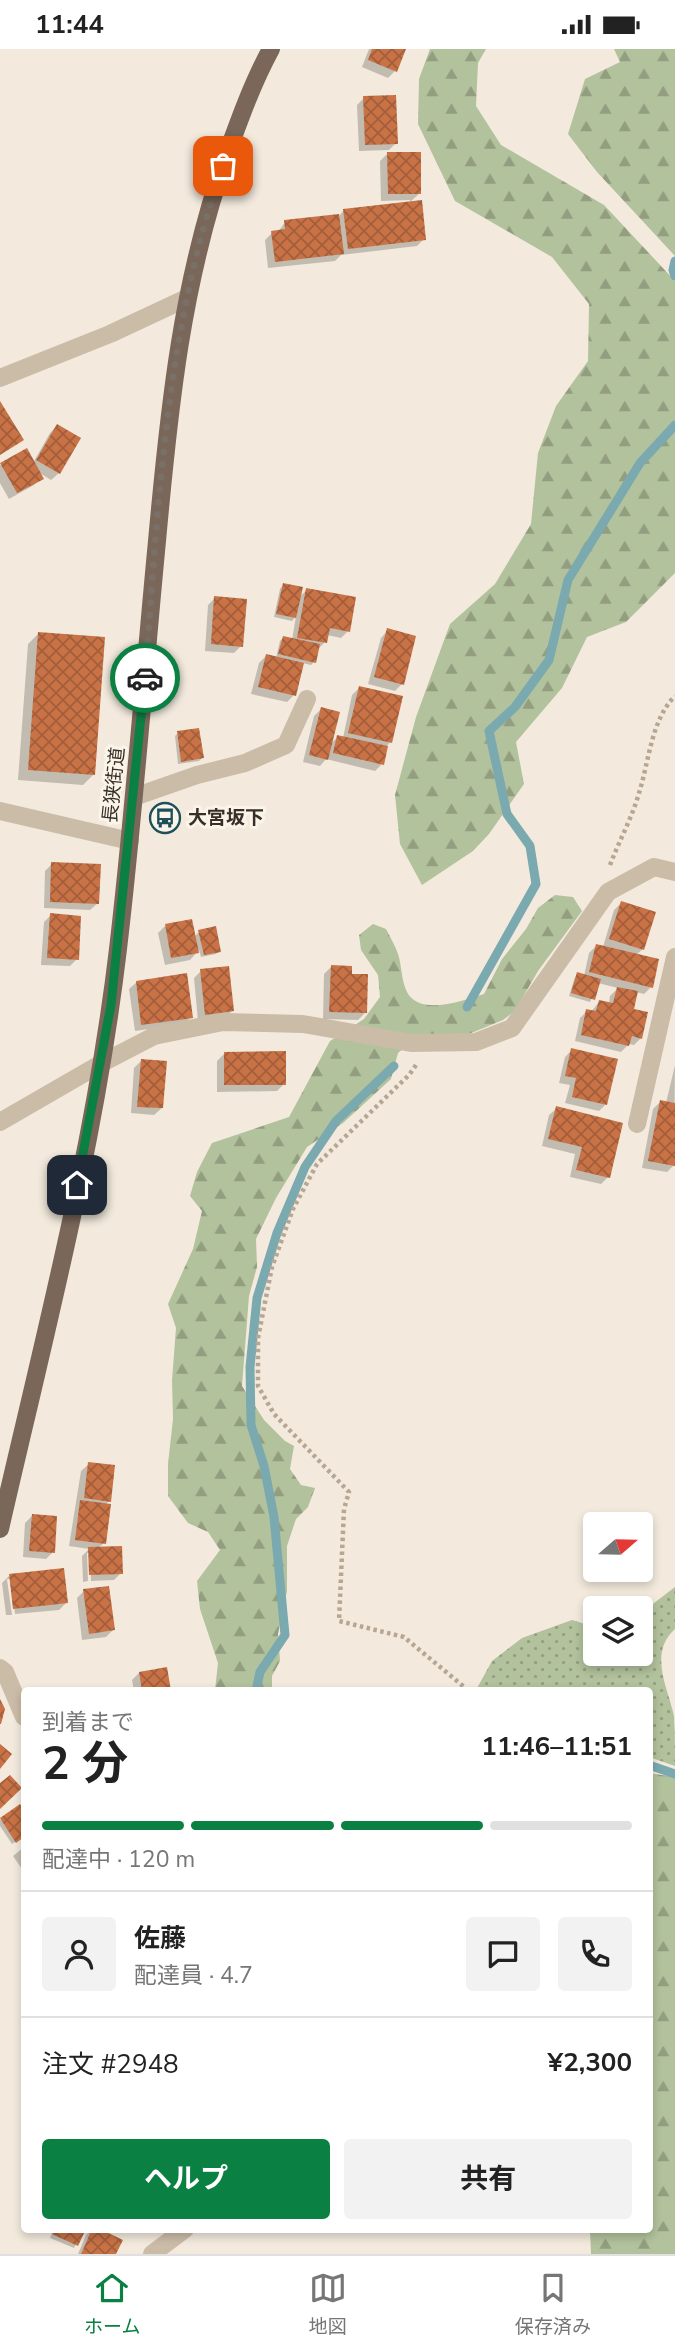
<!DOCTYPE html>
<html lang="ja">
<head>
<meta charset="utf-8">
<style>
	:root { --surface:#fff; --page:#f2f2f2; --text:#222; --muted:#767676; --line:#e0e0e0; --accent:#0b8043 }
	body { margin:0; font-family:"Nunito Sans","Noto Sans JP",sans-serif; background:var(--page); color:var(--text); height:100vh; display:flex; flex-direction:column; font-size:26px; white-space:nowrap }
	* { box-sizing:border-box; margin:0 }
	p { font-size:23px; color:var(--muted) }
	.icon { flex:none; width:38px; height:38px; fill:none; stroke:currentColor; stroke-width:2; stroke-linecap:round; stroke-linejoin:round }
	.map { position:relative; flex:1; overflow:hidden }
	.drawer { position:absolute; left:21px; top:1638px; width:632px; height:546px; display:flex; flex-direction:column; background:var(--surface); border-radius:7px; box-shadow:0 4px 10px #0003 }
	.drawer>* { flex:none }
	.needle { width:46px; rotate:70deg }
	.controls { position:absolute; left:583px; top:1463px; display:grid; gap:14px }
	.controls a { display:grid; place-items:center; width:70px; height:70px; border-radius:7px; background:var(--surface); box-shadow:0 4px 10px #0003; font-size:35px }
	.pin { position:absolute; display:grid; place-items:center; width:60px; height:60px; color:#fff; margin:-30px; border-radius:14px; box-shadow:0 4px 10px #0006 }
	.courier { position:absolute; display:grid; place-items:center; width:70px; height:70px; margin:-35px; border:5px solid #0b8043; border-radius:50%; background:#fff; color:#222; box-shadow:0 2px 9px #0007 }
	.summary em { font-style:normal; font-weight:700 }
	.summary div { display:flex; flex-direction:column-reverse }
	.summary { display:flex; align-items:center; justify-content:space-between; height:119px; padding:0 21px }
	h1 { font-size:46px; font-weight:700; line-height:52px }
	.bar { display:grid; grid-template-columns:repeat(4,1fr); gap:10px 7px; align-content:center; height:84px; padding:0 21px }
	.bar i { height:9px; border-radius:5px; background:var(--line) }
	.bar .active { background:var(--accent) }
	.bar p { grid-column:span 4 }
	.line { display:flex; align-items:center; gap:18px; padding:0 21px; border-top:2px solid var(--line) }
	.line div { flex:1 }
	.round { display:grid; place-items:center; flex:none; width:74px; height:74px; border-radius:7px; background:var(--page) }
	.cta { display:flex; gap:14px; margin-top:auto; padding:14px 21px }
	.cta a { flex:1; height:80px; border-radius:7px; background:var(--accent); color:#fff; font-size:28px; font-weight:700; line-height:80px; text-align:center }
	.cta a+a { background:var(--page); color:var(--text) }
	.status { display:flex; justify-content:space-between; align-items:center; height:49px; padding:0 35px; background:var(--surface); direction:ltr }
	.status svg { height:19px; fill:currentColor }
	.dock { display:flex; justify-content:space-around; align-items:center; height:98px; border-top:2px solid var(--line); background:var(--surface); font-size:19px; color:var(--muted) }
	.dock a { display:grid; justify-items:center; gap:4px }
	.dock .active { color:var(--accent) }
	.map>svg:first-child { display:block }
	.grass { fill:url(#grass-dots) }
	.forest { fill:url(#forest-firs) }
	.shadow { fill:#0003 }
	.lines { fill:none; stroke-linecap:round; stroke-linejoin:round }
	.stream { stroke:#7ba9b0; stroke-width:9 }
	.building { fill:url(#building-cross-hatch) }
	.path { stroke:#b7a692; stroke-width:4.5; stroke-dasharray:3.5 3.5; stroke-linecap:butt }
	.minor { stroke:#cbbca8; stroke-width:18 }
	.major { stroke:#7a6759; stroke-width:18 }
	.done { stroke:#797067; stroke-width:7; stroke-dasharray:0 12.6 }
	.route { stroke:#0b8043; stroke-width:9 }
	.labels { text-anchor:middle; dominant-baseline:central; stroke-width:6; stroke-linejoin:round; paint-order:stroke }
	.street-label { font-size:19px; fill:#382f28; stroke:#faf4e9 }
	.poi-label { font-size:19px; font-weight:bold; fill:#382f28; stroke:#faf4e9; text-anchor:start }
</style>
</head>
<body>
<div class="status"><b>11:44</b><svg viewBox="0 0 49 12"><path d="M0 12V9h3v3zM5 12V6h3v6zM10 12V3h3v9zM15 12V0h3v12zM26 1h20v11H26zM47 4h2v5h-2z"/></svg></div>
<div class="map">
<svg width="675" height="2205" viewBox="0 0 675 2205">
	<defs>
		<pattern id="grass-dots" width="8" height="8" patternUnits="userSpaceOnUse" patternTransform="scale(1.75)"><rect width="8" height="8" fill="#b2c29c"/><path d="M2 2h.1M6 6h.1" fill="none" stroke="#929e7f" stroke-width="1.8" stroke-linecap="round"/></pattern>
		<pattern id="forest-firs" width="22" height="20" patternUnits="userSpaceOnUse" patternTransform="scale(1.75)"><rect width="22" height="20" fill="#b2c29c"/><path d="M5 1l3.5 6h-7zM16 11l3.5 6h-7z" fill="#929e7f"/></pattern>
		<pattern id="building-cross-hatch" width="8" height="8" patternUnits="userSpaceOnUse" patternTransform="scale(1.75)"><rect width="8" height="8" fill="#c87246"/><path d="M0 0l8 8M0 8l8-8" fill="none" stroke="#a35e3a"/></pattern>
	</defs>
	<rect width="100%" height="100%" fill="#f3eadd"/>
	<path class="grass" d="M675,1538V1580C648,1604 668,1639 674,1667C675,1683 675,1701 675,1717L649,1708V1642L476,1641L492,1612L522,1589L572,1571L595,1578V1605H640L641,1564Z"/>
	<g class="forest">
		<polygon points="430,0 486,0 478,14 476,57 501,96 604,156 675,232 675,524 626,573 587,588 562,639 516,693 524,735 489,785 473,802 422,836 400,795 395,746 416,668 450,575 495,535 531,475 538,404 556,357 588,312 589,255 552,208 455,152 418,75 419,30"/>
		<polygon points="614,0 675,0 675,207 597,123 568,85 585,30 620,13"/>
		<path d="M555,846L573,848L582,862L538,922L515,962L503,971L469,985H420L398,1004L391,1030L343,1074L307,1098L276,1149L256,1190L257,1218L249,1247L242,1337L264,1371L285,1392L294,1397L290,1420L301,1436L315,1439L308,1458L296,1470L287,1497V1542L278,1585L280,1612L272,1627V1641H215L218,1614L200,1560L197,1532L220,1501L208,1483L188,1474L168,1447V1415L173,1370L172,1331L176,1279L168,1255L193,1200L202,1162L190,1147L197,1123L212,1094L289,1068L330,992L364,970L380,948L378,926L361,901L359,886L373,875L386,880C390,888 395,896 398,905C402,917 401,931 407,943C420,968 464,951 484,945L502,910L526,880L538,859Z"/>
		<polygon points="649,1724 675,1728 675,2205 591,2205 590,2181 649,2180"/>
	</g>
	<g class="shadow">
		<polygon points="369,0 404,0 395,22 388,29 362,18"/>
		<polygon points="364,49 396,94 389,101 359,102 357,56"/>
		<polygon points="387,105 420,144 410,153 410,151 381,152 380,112"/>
		<polygon points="344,161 424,190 417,197 341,206 335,212 268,219 265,191 272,184 278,183 285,173 339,167"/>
		<polygon points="57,377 59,424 51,431 38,423 41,429 34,436 9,450 0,434 0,416 26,402 33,414 50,384"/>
		<polygon points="283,536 299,548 307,541 348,582 341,589 327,586 325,593 318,600 314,613 311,616 302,614 294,646 287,653 251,645 259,614 266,607 276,609 280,592 283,589 292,591 296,567 292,572 274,568 280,540"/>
		<polygon points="215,549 241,597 234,604 205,602 208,556"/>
		<polygon points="388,581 402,635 395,642 368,635 381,589"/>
		<polygon points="39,584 93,726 83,736 18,731 28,595"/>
		<polygon points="359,639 390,693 387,697 382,715 375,722 326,710 320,717 303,713 314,667 321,660 330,695 338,688 343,689 352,646"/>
		<polygon points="178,684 202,709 199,712 178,715 175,687"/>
		<polygon points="52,815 98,854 90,861 44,859 45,822"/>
		<polygon points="621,854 643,900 636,906 651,938 644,945 636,943 632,961 641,989 634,996 629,995 621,1003 575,992 580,969 587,962 591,963 599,953 609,955 610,947 618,939 598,934 590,953 569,947 575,928 578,925 584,927 589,904 596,897 603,898 614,861"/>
		<polygon points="51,866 77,910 70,917 41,916 44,873"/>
		<polygon points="165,877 194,888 199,883 219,902 216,905 201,908 199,901 190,911 165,916 158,884"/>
		<polygon points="331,918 350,926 365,964 358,971 323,970 324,925"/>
		<polygon points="201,922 232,962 225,969 198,972 194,929"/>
		<polygon points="137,933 191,968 184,975 135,982 129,940"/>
		<polygon points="572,1001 606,1055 599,1062 565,1054 570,1036 559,1034 565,1008"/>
		<polygon points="224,1005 284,1035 277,1042 217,1043 217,1012"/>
		<polygon points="141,1012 162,1059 154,1066 131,1064 134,1019"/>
		<polygon points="675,1016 674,1116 667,1123 642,1119 653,1060 660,1053 666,1054"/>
		<polygon points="557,1059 608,1128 601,1135 570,1128 575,1105 542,1097 549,1066"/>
		<polygon points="89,1415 109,1452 105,1456 104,1494 98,1499 121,1524 114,1531 91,1532 90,1504 87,1504 88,1532 83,1533 82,1507 89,1500 69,1497 81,1422"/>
		<polygon points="32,1467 53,1503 46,1510 23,1508 25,1474"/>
		<polygon points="9,1527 66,1554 59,1561 15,1565 11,1530 7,1530 12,1566 6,1566 2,1534"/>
		<polygon points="84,1542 114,1580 106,1588 82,1591 77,1549"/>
		<polygon points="139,1624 169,1642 134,1642 132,1631"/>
		<polygon points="19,1758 24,1765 24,1787 12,1795 0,1777 0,1771"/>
		<polygon points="24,1798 24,1823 13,1807"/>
		<polygon points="54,2180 84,2180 74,2199 50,2189"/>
		<polygon points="92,2180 114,2205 78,2205 86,2186"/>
	</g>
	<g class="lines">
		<g class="stream">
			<polyline points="675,212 673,221 675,227"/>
			<polyline points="467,958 536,835 530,797 507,765 489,682 515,658 549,611 568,531 640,414 675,376"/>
			<polyline points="256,1642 260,1623 285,1586 274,1468 264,1417 251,1376 250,1318 257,1249 277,1184 305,1118 336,1072 394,1017"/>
			<polyline points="649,1716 675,1725"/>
		</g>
	</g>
	<g class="building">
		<polygon points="372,0 406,0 397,23 368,11"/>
		<polygon points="396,46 398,95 365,96 363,47"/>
		<polygon points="387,103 421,103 421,145 388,145"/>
		<polygon points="422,151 426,191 348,200 343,160"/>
		<polygon points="339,165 344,205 275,213 271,182 285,180 284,171"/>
		<polygon points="0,352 24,391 0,406"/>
		<polygon points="57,375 81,389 60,425 36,411"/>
		<polygon points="27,399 44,430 17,444 0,414"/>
		<polygon points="283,534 303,538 296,569 276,565"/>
		<polygon points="306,539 356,548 350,583 330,579 327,594 297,589"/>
		<polygon points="214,547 247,550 243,598 211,595"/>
		<polygon points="387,579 416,587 404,636 374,628"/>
		<polygon points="38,583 105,588 95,726 28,721"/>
		<polygon points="283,587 320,595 316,614 278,605"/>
		<polygon points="266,605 304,614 296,647 258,638"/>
		<polygon points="359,637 403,647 392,694 348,684"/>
		<polygon points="321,658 340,663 328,711 309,706"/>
		<polygon points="199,679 204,709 181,713 177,682"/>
		<polygon points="337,686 388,697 384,716 333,704"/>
		<polygon points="51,813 101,815 99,855 50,853"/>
		<polygon points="621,852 656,863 644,901 609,890"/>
		<polygon points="50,864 81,867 79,911 47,909"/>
		<polygon points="192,870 199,904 171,909 165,875"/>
		<polygon points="216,877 221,903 204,906 198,881"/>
		<polygon points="596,895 659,910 653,939 589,923"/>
		<polygon points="331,916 352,917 352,925 368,925 367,964 329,963"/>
		<polygon points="229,917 234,962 205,966 200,920"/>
		<polygon points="577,923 601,930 595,951 571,944"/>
		<polygon points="187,924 193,969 141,976 136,932"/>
		<polygon points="617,938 638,942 634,960 648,963 642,990 632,987 629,997 581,986 586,960 596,962 599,951 613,954"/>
		<polygon points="571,999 618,1010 607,1056 572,1048 576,1029 565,1027"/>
		<polygon points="286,1002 286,1036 224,1036 224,1003"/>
		<polygon points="141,1010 167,1012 163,1059 137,1058"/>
		<polygon points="660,1051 675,1054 675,1117 648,1112"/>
		<polygon points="556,1057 623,1074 610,1129 576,1121 582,1098 548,1090"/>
		<polygon points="88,1413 115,1416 111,1453 84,1449"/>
		<polygon points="80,1451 111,1455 106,1495 75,1491"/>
		<polygon points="32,1465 57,1467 55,1504 29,1502"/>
		<polygon points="122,1497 123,1525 89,1526 88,1498"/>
		<polygon points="64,1519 68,1554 13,1560 9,1525"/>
		<polygon points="109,1537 115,1581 89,1585 83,1540"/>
		<polygon points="167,1618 171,1642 142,1642 139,1623"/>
		<polygon points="0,1650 5,1660 1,1675 0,1675"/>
		<polygon points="0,1695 12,1705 0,1720"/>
		<polygon points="10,1726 22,1739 0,1760 0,1734"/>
		<polygon points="20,1755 24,1762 24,1788 16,1794 0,1769"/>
		<polygon points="55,2180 86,2180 78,2197 52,2185"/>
		<polygon points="92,2180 100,2180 123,2191 116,2205 81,2205"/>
	</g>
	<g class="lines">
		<g class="path">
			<path d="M610,816C619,792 632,769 639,744C649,713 651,671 675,647"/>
			<polyline points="416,1016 409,1026 317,1115 293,1160 272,1218 258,1289 258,1337 274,1365 349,1443 344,1460 339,1572 404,1588 469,1642"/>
		</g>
		<g class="minor">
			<polyline points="0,329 110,285 187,249"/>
			<polyline points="134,748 197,726 245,714 286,696 307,650"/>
			<polyline points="0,762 130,792"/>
			<polyline points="0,1073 102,1014 154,987 223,973 303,975 411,994 476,993 512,979 608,843 654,818 675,823"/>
			<polyline points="637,1075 675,908"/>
			<polyline points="0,1619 5,1623 24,1668"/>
			<polyline points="152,2205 185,2180"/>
		</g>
		<path class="major" d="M0,1480C44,1288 95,1096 118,900C134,764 144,628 157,492C169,359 182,231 227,105C240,69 253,33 271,0"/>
	</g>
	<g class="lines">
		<path class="done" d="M145,629C158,461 166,277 223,117"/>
		<polyline class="route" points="77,1136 111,956 145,629"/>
	</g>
	<defs>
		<g id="bus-ring" transform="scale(1.575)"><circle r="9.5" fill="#faf4e9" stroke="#1d505a" stroke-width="1.5"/><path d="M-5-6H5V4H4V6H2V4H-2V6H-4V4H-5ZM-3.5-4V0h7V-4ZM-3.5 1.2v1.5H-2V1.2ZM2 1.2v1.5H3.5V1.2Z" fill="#1d505a"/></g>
	</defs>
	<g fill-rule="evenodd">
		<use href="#bus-ring" x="165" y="769"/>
	</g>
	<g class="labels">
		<g class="street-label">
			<text transform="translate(114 736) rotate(-84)">長狭街道</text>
		</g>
		<g class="poi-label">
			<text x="188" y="769">大宮坂下</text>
		</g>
	</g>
</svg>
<div class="controls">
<a><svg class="needle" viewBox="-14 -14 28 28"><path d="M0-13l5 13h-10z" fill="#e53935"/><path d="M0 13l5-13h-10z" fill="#767676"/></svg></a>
<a><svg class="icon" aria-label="layers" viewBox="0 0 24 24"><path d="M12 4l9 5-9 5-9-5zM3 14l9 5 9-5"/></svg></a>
</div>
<div class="pin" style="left:223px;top:117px;background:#ea580c"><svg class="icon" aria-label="bag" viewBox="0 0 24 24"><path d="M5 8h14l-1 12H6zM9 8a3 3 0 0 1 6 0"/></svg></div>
<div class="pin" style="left:77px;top:1136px;background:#1f2937"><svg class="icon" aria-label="home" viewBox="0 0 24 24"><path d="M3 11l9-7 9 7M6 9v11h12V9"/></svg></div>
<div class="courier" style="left:145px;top:629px"><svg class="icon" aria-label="car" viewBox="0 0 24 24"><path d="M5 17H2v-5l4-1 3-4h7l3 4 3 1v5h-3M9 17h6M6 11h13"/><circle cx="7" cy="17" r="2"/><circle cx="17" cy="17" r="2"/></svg></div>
<section class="drawer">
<div class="summary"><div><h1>2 分</h1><p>到着まで</p></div><em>11:46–11:51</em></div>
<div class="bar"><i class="active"></i><i class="active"></i><i class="active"></i><i></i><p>配達中 · 120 m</p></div>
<div class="line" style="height:126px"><a class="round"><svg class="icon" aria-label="person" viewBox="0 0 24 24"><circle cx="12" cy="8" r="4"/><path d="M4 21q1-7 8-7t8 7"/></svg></a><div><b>佐藤</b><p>配達員 · 4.7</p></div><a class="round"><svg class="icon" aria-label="chat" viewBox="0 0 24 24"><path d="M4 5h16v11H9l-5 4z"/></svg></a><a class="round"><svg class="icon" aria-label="phone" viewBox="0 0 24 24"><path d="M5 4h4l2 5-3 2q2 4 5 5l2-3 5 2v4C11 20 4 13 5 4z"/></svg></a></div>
<div class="line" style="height:91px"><div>注文 #2948</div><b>¥2,300</b></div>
<div class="cta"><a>ヘルプ</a><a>共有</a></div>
</section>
</div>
<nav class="dock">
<a class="active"><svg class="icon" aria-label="home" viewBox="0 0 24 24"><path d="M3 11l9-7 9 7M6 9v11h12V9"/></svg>ホーム</a>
<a><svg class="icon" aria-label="map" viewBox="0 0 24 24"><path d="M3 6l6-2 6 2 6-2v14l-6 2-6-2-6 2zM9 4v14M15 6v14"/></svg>地図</a>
<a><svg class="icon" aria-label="saved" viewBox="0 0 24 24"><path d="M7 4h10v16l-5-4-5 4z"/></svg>保存済み</a>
</nav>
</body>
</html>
